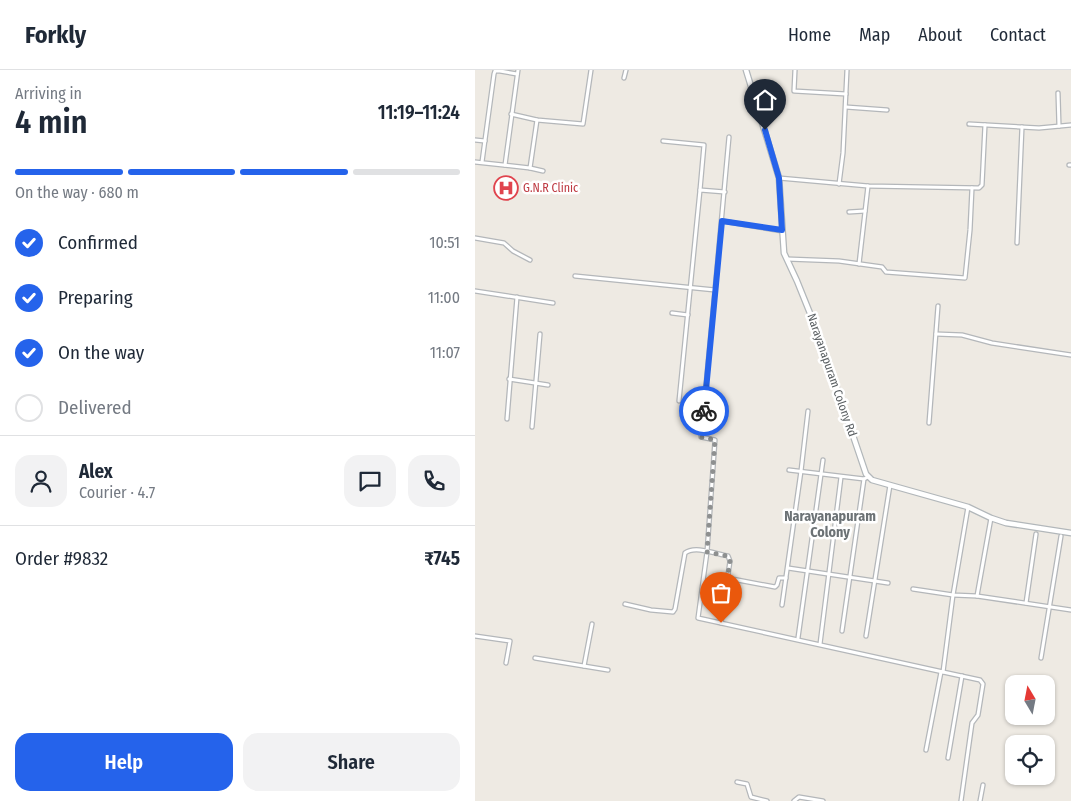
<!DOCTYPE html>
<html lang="en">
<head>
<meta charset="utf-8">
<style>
	:root { --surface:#fff; --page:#f2f2f3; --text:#1f2937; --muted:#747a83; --line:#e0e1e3; --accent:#2563eb }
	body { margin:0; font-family:"Fira Sans Condensed",sans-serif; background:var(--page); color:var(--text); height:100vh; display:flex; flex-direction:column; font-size:19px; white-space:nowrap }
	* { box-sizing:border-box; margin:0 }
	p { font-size:16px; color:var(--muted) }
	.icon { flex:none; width:28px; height:28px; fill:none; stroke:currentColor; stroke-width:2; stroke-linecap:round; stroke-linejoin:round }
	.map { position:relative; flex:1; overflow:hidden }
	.panel { display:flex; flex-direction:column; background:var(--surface); width:475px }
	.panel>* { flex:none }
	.needle { width:32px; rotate:350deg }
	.buttons { position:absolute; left:530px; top:605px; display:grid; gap:10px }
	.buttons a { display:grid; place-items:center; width:50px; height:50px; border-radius:10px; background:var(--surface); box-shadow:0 1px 4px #0004; font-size:25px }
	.pin { position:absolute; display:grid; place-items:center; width:42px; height:42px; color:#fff; margin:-51px -21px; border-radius:50% 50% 50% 0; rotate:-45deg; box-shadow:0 0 5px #0007 }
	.pin .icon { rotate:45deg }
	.courier { position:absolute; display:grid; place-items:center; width:50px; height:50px; margin:-25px; border:4px solid #2563eb; border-radius:50%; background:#fff; color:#222; box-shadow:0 1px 6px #0007 }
	.head em { font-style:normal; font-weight:600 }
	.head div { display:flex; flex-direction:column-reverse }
	.head { display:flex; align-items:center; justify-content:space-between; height:85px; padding:0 15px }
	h1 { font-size:32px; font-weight:600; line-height:38px }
	.bar { display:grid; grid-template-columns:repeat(4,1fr); gap:8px 5px; align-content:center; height:60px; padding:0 15px }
	.bar i { height:6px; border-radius:4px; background:var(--line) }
	.bar .active { background:var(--accent) }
	.bar p { grid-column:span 4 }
	.line { display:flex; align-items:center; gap:12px; padding:0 15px; border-top:1px solid var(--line) }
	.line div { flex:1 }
	.round { display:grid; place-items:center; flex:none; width:52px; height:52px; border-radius:15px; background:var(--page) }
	ol { padding:0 15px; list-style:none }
	li { display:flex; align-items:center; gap:15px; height:55px }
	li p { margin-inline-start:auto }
	li .icon { padding:5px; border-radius:50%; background:var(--accent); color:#fff; stroke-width:4 }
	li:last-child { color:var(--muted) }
	li i { width:28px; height:28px; border:2px solid var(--line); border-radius:50% }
	.action { display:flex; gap:10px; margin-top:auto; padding:10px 15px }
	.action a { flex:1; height:58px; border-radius:15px; background:var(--accent); color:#fff; font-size:20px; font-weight:600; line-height:58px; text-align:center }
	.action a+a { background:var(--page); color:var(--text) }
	header { display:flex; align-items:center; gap:30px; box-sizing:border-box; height:70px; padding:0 25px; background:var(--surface); border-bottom:1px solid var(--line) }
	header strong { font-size:24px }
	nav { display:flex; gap:28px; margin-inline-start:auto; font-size:18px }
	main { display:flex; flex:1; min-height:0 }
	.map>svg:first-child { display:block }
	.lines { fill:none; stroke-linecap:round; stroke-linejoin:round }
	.street-casing { stroke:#b4b7ba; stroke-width:5.5 }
	.secondary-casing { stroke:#b2b7ba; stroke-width:7 }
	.street { stroke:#fff; stroke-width:3 }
	.secondary { stroke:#fff; stroke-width:4.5 }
	.done { stroke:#8e9090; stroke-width:5; stroke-dasharray:0 9 }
	.route { stroke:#2563eb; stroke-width:6 }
	.labels { text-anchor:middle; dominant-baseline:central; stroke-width:5; stroke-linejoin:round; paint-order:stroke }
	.health-label { font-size:12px; fill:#be3a42; stroke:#fff; text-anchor:start }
	.street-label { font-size:12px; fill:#5b6063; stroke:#fff }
	.neighbourhood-label { font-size:14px; font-weight:bold; fill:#6c7275; stroke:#fff }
</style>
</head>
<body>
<header>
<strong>Forkly</strong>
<nav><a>Home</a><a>Map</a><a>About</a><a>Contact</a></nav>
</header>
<main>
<section class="panel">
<div class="head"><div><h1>4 min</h1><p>Arriving in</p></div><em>11:19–11:24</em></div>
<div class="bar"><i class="active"></i><i class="active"></i><i class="active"></i><i></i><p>On the way · 680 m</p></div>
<ol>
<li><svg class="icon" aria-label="check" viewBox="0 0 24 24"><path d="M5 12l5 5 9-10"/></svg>Confirmed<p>10:51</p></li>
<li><svg class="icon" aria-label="check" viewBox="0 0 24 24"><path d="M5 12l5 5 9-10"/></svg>Preparing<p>11:00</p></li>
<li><svg class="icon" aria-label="check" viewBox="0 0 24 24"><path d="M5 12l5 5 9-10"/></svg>On the way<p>11:07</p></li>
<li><i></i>Delivered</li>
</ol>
<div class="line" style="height:90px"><a class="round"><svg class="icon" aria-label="person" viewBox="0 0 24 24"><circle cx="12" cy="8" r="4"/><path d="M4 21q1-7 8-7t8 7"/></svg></a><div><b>Alex</b><p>Courier · 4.7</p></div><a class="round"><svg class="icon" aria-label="chat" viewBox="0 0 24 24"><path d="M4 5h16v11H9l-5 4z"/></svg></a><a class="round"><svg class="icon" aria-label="phone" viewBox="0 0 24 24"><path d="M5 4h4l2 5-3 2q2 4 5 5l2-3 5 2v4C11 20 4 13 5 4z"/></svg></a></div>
<div class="line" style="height:65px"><div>Order #9832</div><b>₹745</b></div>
<div class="action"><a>Help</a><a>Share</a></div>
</section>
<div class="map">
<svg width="596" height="731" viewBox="0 0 596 731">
	<rect width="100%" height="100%" fill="#eeeae3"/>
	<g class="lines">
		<g class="street-casing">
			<g id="street">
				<polyline points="320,0 319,21 371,24"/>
				<polyline points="149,8 151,0"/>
				<polyline points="583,23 584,56"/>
				<polyline points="371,37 412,40"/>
				<polyline points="36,44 62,50 108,54 116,0"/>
				<polyline points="494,54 564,58 596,55"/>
				<polyline points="0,70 10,71"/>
				<polyline points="188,71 229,75 225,120"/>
				<polyline points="0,92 55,98 62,50"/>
				<polyline points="7,92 19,4 20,1 25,1 42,4"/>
				<polyline points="30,95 43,0"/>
				<polyline points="594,95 596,95"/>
				<polyline points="55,98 68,101"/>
				<polyline points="304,108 393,116 504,118 507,115 510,55"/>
				<polyline points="364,114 368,83 372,0"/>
				<polyline points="374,142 390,141"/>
				<polyline points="247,151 307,161"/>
				<polyline points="0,168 29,173 38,181 55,190"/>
				<polyline points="542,173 547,57"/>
				<polyline points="312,189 364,191 407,197 411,202 490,208 495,160 497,118"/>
				<polyline points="384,194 393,116"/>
				<polyline points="100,206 240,220 226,367 240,370 232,482 223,548 468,602 478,525 493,437"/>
				<polyline points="240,220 254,67"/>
				<polyline points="0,221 78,233"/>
				<polyline points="197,243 213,245"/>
				<polyline points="461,264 487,265 517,273 596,285"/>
				<polyline points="34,309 73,315"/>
				<polyline points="204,331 225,120 250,122"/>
				<polyline points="32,349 42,227"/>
				<polyline points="454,353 463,236"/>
				<polyline points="57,357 65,264"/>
				<polyline points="314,400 389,409 393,407"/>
				<polyline points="313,498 413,513"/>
				<polyline points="252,508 300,517 302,515 304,508 311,508"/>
				<polyline points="438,519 478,525 502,526 596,540"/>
				<polyline points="502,526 516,448"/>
				<polyline points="551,533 561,464"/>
				<path d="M150,534L176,540L198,542L200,539L210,483C220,475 241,484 253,486L255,491L246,553"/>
				<polyline points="307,535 326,401 333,341"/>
				<polyline points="367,561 389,409"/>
				<polyline points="0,566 35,571 31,593"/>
				<polyline points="391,566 415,415"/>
				<polyline points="323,568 348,390"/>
				<polyline points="345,574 366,407"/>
				<polyline points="60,588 133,600"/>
				<polyline points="566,588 586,466"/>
				<polyline points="109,596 117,554"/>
				<polyline points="468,602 505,610 508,614 503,645 497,653 486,731"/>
				<polyline points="451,680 466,602"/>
				<polyline points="473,688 487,606"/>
				<polyline points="262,712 272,714 276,727 292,731"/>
				<polyline points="319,731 324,727 348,731"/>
				<polyline points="505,731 508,715"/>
			</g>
		</g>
		<g class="secondary-casing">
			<polyline id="secondary" points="271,0 304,108 309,183 322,211 345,268 391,404 397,410 493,437 516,448 531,453 596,463"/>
		</g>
		<use href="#street" class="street"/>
		<use href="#secondary" class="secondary"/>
	</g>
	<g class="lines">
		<polyline class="done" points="229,341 226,367 240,370 232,482 253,486 255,491 246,553"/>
		<polyline class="route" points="229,341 247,151 307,160 304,108 290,60"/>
	</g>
	<defs>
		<g id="hospital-ring" transform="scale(1.25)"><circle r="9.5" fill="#fff" stroke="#e0444e" stroke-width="1.5"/><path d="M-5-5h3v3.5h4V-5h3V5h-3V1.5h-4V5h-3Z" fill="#e0444e"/></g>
	</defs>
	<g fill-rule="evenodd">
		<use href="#hospital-ring" x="31" y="118"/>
	</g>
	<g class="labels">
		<g class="health-label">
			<text x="48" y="118">G.N.R Clinic</text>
		</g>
		<g class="street-label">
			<text transform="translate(357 305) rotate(71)">Narayanapuram Colony Rd</text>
		</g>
		<g class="neighbourhood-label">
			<text x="355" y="446">Narayanapuram<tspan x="355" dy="16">Colony</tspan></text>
		</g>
	</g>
</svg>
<div class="buttons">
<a><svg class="needle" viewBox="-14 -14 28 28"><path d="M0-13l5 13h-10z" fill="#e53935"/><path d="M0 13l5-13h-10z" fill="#747a83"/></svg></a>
<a><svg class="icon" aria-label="locate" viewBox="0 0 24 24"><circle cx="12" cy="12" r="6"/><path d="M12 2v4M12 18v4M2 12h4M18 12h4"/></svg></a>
</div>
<div class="pin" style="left:246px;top:553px;background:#ea580c"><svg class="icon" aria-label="bag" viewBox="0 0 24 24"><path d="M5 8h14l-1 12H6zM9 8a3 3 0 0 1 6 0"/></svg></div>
<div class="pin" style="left:290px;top:60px;background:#1f2937"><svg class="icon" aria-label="home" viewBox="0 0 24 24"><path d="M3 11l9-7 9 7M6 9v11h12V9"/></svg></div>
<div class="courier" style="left:229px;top:341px"><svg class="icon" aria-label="bike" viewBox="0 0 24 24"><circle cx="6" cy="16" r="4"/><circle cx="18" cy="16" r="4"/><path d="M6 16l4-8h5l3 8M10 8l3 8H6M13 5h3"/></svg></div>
</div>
</main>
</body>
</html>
